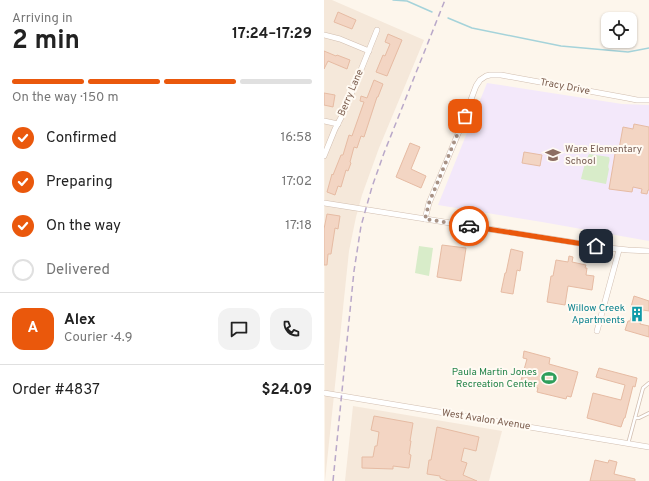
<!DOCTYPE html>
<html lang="en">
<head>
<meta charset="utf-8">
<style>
	:root { --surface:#fff; --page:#f2f2f2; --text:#222; --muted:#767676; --line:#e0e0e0; --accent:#ea580c }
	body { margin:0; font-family:Overpass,sans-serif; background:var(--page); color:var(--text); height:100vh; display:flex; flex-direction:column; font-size:15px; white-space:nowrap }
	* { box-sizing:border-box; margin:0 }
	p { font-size:13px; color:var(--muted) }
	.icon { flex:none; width:22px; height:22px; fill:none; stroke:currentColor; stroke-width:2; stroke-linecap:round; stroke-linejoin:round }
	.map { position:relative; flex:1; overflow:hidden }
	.drawer { display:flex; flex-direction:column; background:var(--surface); width:324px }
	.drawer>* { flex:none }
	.controls { position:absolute; left:277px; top:12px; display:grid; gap:8px }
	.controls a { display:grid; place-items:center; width:36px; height:36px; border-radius:8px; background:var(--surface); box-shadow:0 1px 3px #0004; font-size:20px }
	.pin { position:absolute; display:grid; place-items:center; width:34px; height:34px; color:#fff; margin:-17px; border-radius:8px; box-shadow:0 2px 6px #0006 }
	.courier { position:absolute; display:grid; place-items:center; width:40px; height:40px; margin:-20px; border:3px solid #ea580c; border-radius:50%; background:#fff; color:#222; box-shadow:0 1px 5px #0007 }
	.summary em { font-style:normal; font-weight:700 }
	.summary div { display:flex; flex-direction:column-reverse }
	.summary { display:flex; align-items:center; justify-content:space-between; height:68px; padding:0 12px }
	h1 { font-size:26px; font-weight:700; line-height:30px }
	.bar { display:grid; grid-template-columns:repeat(4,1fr); gap:6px 4px; align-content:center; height:48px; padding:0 12px }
	.bar i { height:5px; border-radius:3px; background:var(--line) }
	.bar .on { background:var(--accent) }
	.bar p { grid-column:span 4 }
	.line { display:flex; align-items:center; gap:10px; padding:0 12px; border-top:1px solid var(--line) }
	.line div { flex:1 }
	.round { display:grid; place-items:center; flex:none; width:42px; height:42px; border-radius:12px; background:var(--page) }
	ol { padding:0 12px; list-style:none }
	li { display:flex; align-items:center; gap:12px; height:44px }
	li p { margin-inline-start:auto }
	li .icon { padding:4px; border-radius:50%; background:var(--accent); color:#fff; stroke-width:4 }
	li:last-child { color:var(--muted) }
	li i { width:22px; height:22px; border:2px solid var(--line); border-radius:50% }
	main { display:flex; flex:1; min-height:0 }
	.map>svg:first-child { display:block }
	.residential { fill:#f5e8da }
	.education { fill:#f3e8fa }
	.green { fill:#d8ecc9 }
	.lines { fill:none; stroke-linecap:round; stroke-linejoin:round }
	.stream { stroke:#a5d3da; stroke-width:1.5 }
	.building { fill:#f3d5c3; stroke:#e6bba3 }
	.lane-casing { stroke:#d1beb0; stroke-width:4 }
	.street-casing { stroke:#d1beb0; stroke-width:6 }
	.lane { stroke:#fff; stroke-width:2.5 }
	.street { stroke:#fff; stroke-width:5 }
	.rail { stroke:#b9a8c9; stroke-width:1.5; stroke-dasharray:6 4; stroke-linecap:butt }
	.done { stroke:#a89285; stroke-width:4; stroke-dasharray:0 7.2 }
	.route { stroke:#ea580c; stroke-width:5 }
	.labels { text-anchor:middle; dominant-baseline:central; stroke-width:4; stroke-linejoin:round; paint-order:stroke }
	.street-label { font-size:10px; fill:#7a5c4d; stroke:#fffaf3 }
	.education-label { font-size:10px; fill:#785e54; stroke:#fffaf3; text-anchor:start }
	.culture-label { font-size:10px; fill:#0d838f; stroke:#fffaf3; text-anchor:end }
	.leisure-label { font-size:10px; fill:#27864d; stroke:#fffaf3; text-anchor:end }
</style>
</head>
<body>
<main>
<section class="drawer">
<div class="summary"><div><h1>2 min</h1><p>Arriving in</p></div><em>17:24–17:29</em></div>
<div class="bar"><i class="on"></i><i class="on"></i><i class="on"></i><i></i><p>On the way · 150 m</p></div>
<ol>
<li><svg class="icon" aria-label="check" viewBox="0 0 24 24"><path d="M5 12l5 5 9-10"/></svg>Confirmed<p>16:58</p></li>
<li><svg class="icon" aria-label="check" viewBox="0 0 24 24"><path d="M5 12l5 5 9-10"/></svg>Preparing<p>17:02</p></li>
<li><svg class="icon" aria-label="check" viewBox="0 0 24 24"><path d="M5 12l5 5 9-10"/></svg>On the way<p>17:18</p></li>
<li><i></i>Delivered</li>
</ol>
<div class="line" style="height:72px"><b class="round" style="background:var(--accent);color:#fff">A</b><div><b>Alex</b><p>Courier · 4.9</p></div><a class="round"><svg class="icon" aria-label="chat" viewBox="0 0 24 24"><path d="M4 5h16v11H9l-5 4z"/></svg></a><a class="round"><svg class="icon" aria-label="phone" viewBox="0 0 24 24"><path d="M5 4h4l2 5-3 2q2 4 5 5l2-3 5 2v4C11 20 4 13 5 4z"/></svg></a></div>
<div class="line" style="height:52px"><div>Order #4837</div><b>$24.09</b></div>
</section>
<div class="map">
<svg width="325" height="481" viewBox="0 0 325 481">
	<rect width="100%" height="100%" fill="#fdf6ec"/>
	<g class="residential">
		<polygon points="0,0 8,0 100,40 55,148 38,195 32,217 25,251 1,481"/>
		<polygon points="29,406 178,431 165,481 21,481"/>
	</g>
	<polygon class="education" points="163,83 298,104 325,105 325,241 218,222 114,205"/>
	<g class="green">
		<path d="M265,154L285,157C287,161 283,165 285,169L282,184L257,179C259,170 261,162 265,154Z"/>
		<polygon points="95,246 109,248 105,276 91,273"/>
	</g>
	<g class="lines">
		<g class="stream">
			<polyline points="69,0 83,1 108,12"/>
			<polyline points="124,18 148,28 237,46 304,52 325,48"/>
		</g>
	</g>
	<g class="building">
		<polygon points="14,12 32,20 28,29 10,22"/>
		<polygon points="64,34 78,40 63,76 52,72 59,55 61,56 66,44 61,42"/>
		<polygon points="0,51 12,56 13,55 26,60 23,69 4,61 0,69"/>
		<polygon points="50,80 59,84 54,97 53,97 40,137 37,136 33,148 30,147 26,162 27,163 24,171 22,170 17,187 14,186 11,195 3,192 8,174 9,175 17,155 19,155 25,135 28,136 40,102 36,101 37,96 43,98"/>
		<polygon points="0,93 11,95 9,107 0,105"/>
		<polygon points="310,124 325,127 325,190 324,190 323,194 317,193 318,189 309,187 308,192 285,189 292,148 295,149 299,127 309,129"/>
		<polygon points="86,143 96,147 87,169 102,176 97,188 72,177"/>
		<polygon points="200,152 218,155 216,166 198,163"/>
		<polygon points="3,214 16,216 14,229 11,228 7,254 4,254 3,265 0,265 0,229"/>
		<polygon points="118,245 142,248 137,281 113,277"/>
		<polygon points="187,249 199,252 196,271 193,270 189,294 177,292 181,273 182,273"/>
		<polygon points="245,256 249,257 248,262 262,265 261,268 263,268 262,275 270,276 268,290 244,286 241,305 223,302 227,276 229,276 232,260 244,262"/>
		<polygon points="310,296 325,301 325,311 319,310 316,324 325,326 325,337 301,330 304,321 306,321 310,308 307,307"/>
		<polygon points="200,351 226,358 225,364 254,372 247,397 243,396 242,399 213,392 214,388 196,384 203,359 199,358"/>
		<polygon points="275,368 313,378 311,387 309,386 301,418 300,418 297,427 263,418 269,393 297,400 301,385 272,377"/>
		<polygon points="50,416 89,423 86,441 87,441 85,454 87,455 85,468 69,466 69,469 38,468 38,457 49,457 51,446 53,446 55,432 47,430"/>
		<polygon points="113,427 155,437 152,451 140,448 137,461 143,463 139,475 153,481 124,481 116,478 116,476 103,474 105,460 107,460"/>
		<polygon points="271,460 284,463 285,460 293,462 290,474 311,479 311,481 266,481"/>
	</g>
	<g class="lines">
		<g class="lane-casing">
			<g id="lane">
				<polyline points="311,418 315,418 325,413"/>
				<polyline points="304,444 319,388 325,383"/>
			</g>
		</g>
		<g class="street-casing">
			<g id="street">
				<polyline points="0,35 16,39 45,51"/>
				<polyline points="0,121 14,124"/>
				<polyline points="0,156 11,129 20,112 53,30"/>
				<polyline points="0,203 285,248 304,250 325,251"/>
				<polyline points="101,219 105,203 136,129 152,86 156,80 162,76 166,75 177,75 303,98 313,100 325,100"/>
				<polyline points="273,331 295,250"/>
				<polyline points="0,393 325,447"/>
			</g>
		</g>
		<use href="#lane" class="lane"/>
		<use href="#street" class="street"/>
		<polyline class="rail" points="9,481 30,271 37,226 48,187 60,153 121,0"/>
	</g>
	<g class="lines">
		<polyline class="done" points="141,116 105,203 101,219 145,226"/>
		<polyline class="route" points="145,226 272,246"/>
	</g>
	<defs>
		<g id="school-bare" transform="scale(1.2)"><path d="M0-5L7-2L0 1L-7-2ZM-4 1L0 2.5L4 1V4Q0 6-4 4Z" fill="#8d6e63" stroke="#fffaf3" stroke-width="2.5" paint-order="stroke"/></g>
		<g id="building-bare" transform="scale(1.2)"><path d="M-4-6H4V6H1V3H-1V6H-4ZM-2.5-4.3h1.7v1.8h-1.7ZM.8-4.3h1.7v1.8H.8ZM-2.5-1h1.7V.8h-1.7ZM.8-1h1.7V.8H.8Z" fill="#0f9aa8" stroke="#fffaf3" stroke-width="2.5" paint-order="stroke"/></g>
		<g id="stadium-bare" transform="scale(1.2)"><path d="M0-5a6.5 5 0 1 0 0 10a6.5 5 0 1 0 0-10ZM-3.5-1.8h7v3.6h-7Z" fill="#2e9e5b" stroke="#fffaf3" stroke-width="2.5" paint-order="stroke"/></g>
	</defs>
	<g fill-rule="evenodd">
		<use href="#school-bare" x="229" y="155"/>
		<use href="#building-bare" x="313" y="314"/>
		<use href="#stadium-bare" x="225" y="378"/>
	</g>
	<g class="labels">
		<g class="street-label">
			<text transform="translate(241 87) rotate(11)">Tracy Drive</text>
			<text transform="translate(27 93) rotate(-67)">Berry Lane</text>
			<text transform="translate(162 420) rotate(9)">West Avalon Avenue</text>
		</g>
		<g class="education-label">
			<text x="241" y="149">Ware Elementary<tspan x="241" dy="12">School</tspan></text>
		</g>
		<g class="culture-label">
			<text x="301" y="308">Willow Creek<tspan x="301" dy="12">Apartments</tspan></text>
		</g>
		<g class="leisure-label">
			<text x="213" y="372">Paula Martin Jones<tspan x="213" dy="12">Recreation Center</tspan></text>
		</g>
	</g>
</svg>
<div class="controls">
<a><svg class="icon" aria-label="locate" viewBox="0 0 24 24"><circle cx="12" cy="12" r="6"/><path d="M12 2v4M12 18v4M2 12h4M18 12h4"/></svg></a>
</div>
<div class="pin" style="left:141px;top:116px;background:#ea580c"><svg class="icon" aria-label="bag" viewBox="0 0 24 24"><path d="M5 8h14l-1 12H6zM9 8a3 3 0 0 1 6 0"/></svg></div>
<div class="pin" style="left:272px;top:246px;background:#1f2937"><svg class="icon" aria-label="home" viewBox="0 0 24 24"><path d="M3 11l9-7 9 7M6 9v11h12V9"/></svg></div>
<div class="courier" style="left:145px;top:226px"><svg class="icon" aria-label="car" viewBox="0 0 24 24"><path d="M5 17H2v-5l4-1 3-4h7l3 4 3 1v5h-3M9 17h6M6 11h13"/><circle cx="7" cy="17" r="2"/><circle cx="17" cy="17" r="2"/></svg></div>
</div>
</main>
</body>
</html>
